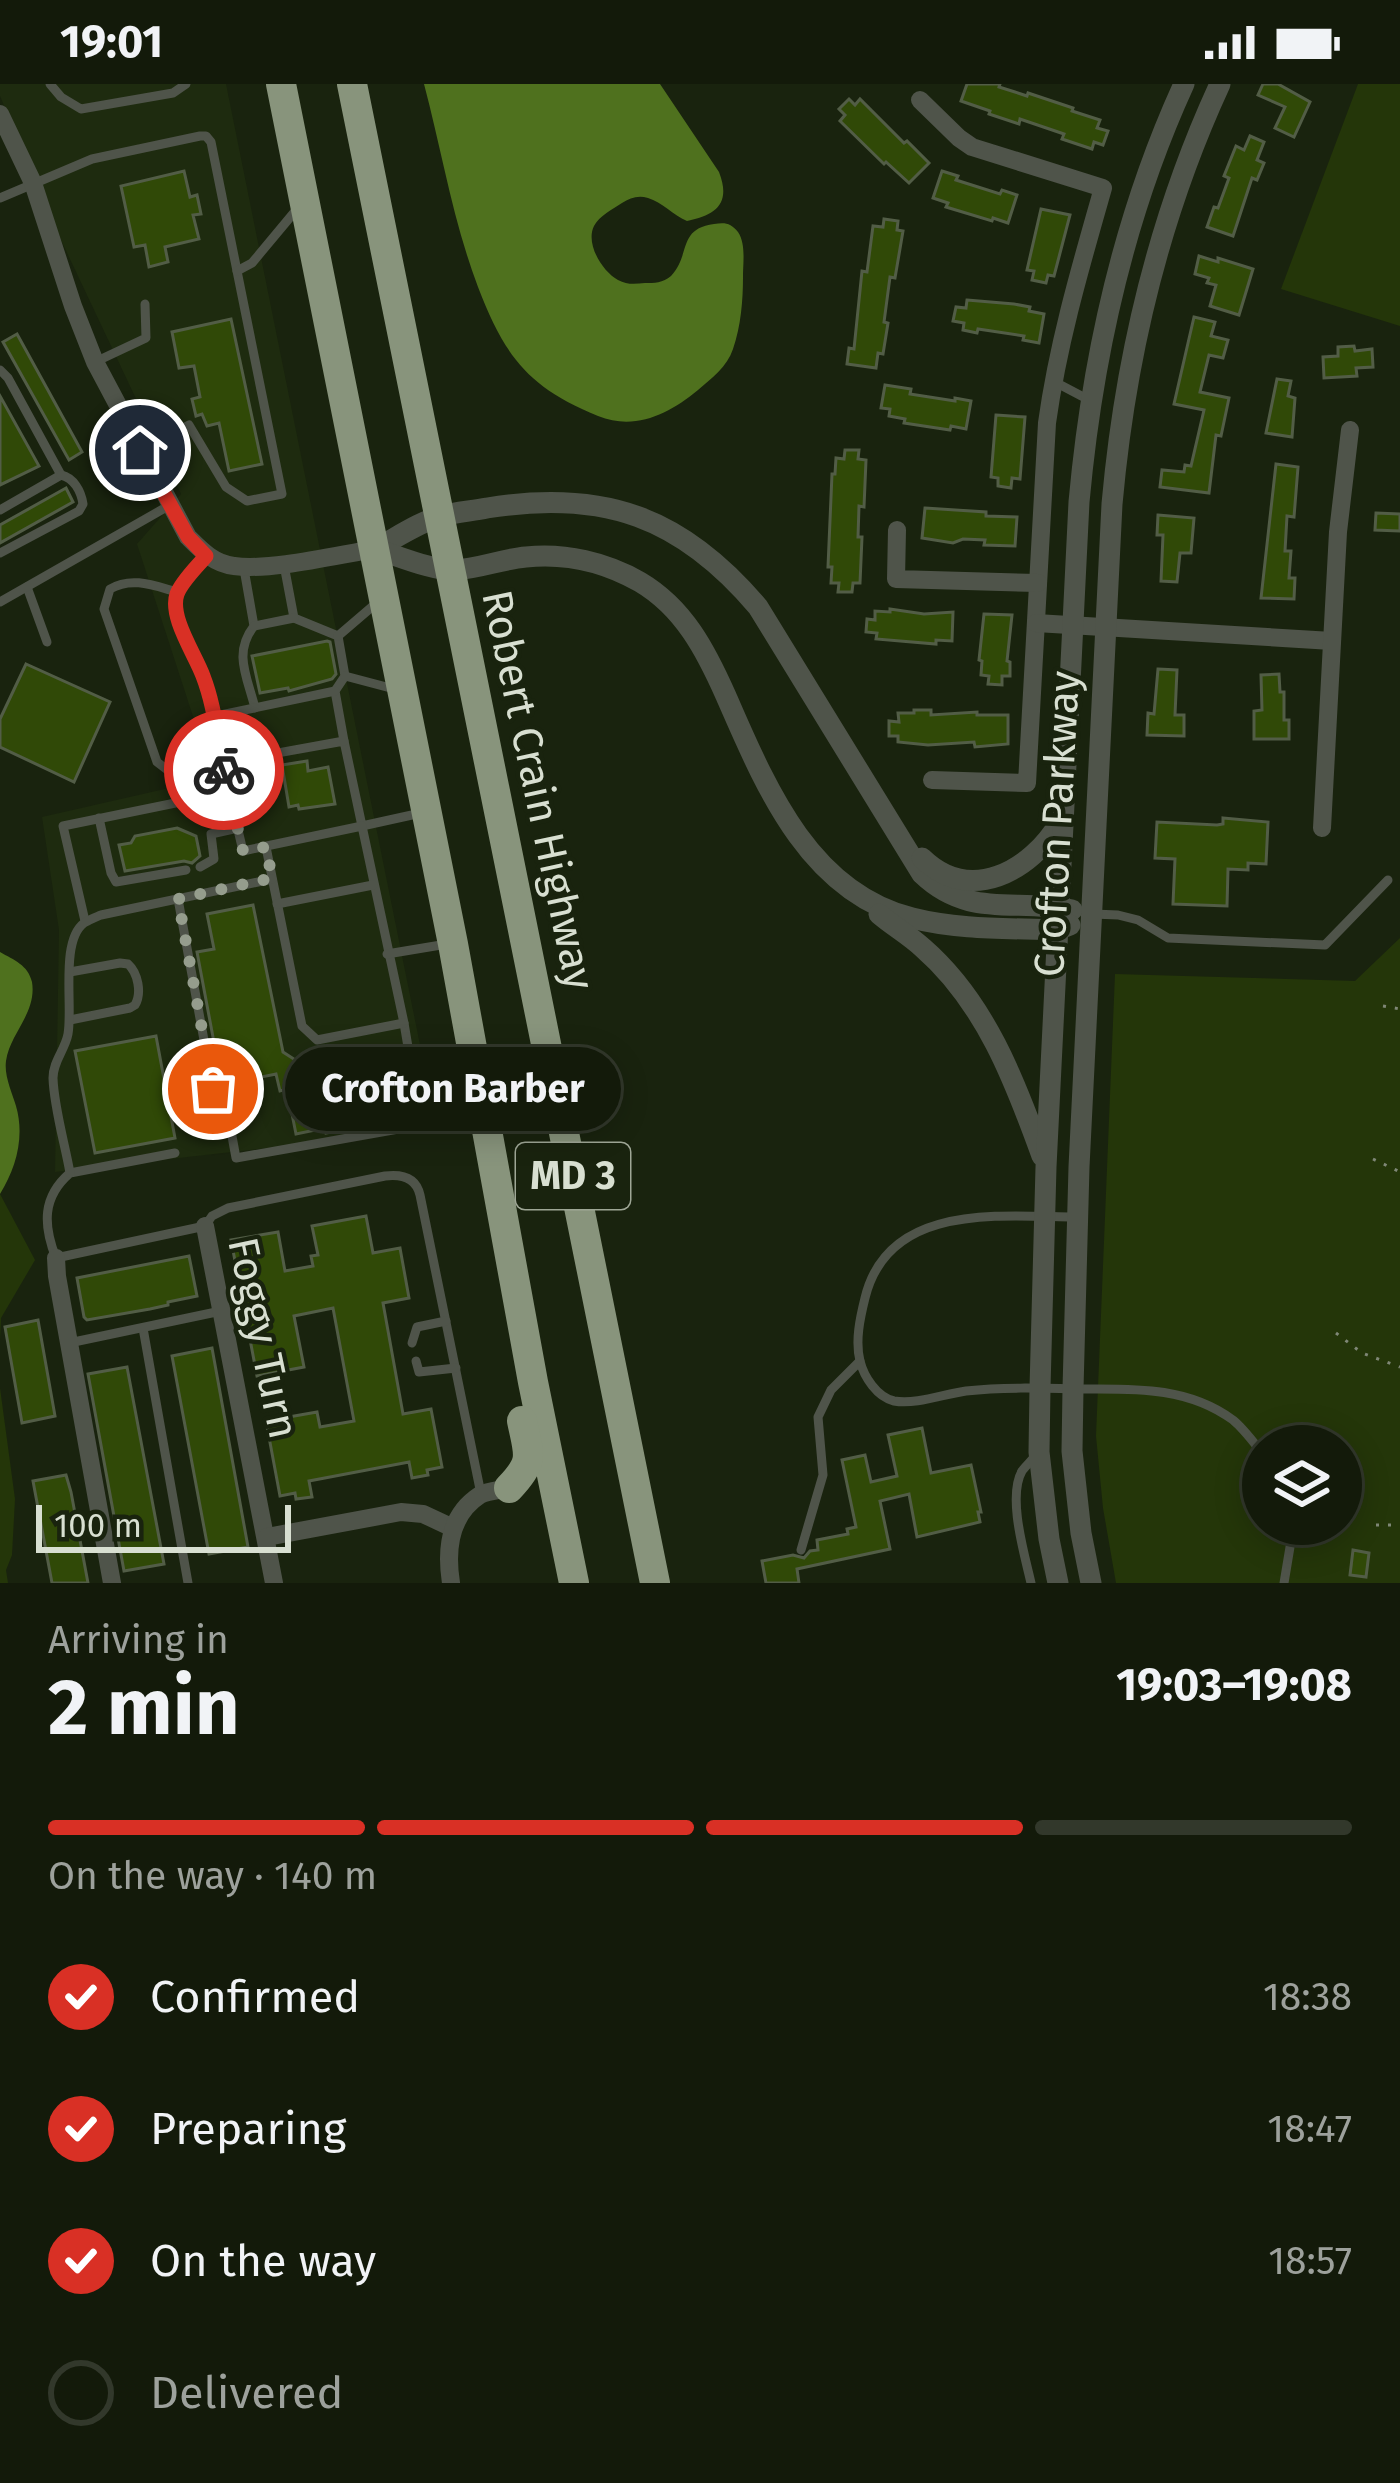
<!DOCTYPE html>
<html lang="en">
<head>
<meta charset="utf-8">
<style>
	:root { --surface:#131a0a; --page:#202718; --text:#f1f3f6; --muted:#9da19c; --line:#32382b; --accent:#d93025 }
	body { margin:0; font-family:"Fira Sans",sans-serif; background:var(--page); color:var(--text); height:100vh; display:flex; flex-direction:column; font-size:45px; white-space:nowrap }
	* { box-sizing:border-box; margin:0 }
	p { font-size:39px; color:var(--muted) }
	.icon { flex:none; width:66px; height:66px; fill:none; stroke:currentColor; stroke-width:2; stroke-linecap:round; stroke-linejoin:round }
	.map { position:relative; height:1499px; overflow:hidden }
	.details { display:flex; flex-direction:column; background:var(--surface); flex:1 }
	.details>* { flex:none }
	.controls { position:absolute; left:1242px; top:1341px; display:grid; gap:24px }
	.controls a { display:grid; place-items:center; width:120px; height:120px; border-radius:50%; background:var(--surface); box-shadow:0 6px 30px #0003,0 0 0 3px var(--line); font-size:60px }
	.scale { position:absolute; left:36px; bottom:30px; width:255px; box-sizing:border-box; padding-left:12px; border:6px solid #d8dfd1; border-top:0; font-size:33px; line-height:42px; white-space:nowrap; color:#d8dfd1; -webkit-text-stroke:9px #19230e; paint-order:stroke }
	.pin { position:absolute; display:grid; place-items:center; width:102px; height:102px; color:#fff; margin:-51px; border:6px solid #fff; border-radius:50%; box-shadow:0 3px 12px #0007 }
	.courier { position:absolute; display:grid; place-items:center; width:120px; height:120px; margin:-60px; border:9px solid #d93025; border-radius:50%; background:#fff; color:#222; box-shadow:0 3px 15px #0007 }
	.bubble { position:absolute; height:84px; border-radius:42px; background:var(--surface); box-shadow:0 6px 30px #0003,0 0 0 3px var(--line); font-size:39px; font-weight:700; line-height:84px; text-align:center }
	.headline em { font-style:normal; font-weight:700 }
	.headline div { display:flex; flex-direction:column-reverse }
	.headline { display:flex; align-items:center; justify-content:space-between; height:204px; padding:0 48px }
	h1 { font-size:78px; font-weight:700; line-height:90px }
	.bar { display:grid; grid-template-columns:repeat(4,1fr); gap:18px 12px; align-content:center; height:144px; padding:0 48px }
	.bar i { height:15px; border-radius:9px; background:var(--line) }
	.bar .active { background:var(--accent) }
	.bar p { grid-column:span 4 }
	ol { padding:0 48px; list-style:none }
	li { display:flex; align-items:center; gap:36px; height:132px }
	li p { margin-inline-start:auto }
	li .icon { padding:12px; border-radius:50%; background:var(--accent); color:#fff; stroke-width:4 }
	li:last-child { color:var(--muted) }
	li i { width:66px; height:66px; border:6px solid var(--line); border-radius:50% }
	.status { display:flex; justify-content:space-between; align-items:center; height:84px; padding:0 60px; background:var(--surface); direction:ltr }
	.status svg { height:33px; fill:currentColor }
	.map>svg:first-child { display:block }
	.built { fill:#1e2b0f }
	.green { fill:#243609; fill-rule:evenodd }
	.water { fill:#4f711e }
	.building { fill:#304907; stroke:#525d46; stroke-width:3 }
	.lines { fill:none; stroke-linecap:round; stroke-linejoin:round }
	.path { stroke:#7f8776; stroke-width:3; stroke-dasharray:3 9; stroke-linecap:butt }
	.service { stroke:#4f544a; stroke-width:9 }
	.minor { stroke:#4f544a; stroke-width:18 }
	.tertiary { stroke:#4f544a; stroke-width:21 }
	.trunk { stroke:#88947c; stroke-width:30 }
	.done { stroke:#959d8d; stroke-width:12; stroke-dasharray:0 21.6 }
	.route { stroke:#d93025; stroke-width:15 }
	.labels { text-anchor:middle; dominant-baseline:central; stroke-width:9; stroke-linejoin:round; paint-order:stroke }
	.shield { fill:#19230e; stroke:#9fa796; stroke-width:3 }
	.shield-label { font-size:39px; font-weight:bold; fill:#d8dfd1 }
	.street-label { font-size:42px; fill:#d8dfd1; stroke:#19230e }
</style>
</head>
<body>
<div class="status"><b>19:01</b><svg viewBox="0 0 49 12"><path d="M0 12V9h3v3zM5 12V6h3v6zM10 12V3h3v9zM15 12V0h3v12zM26 1h20v11H26zM47 4h2v5h-2z"/></svg></div>
<div class="map">
<svg width="1400" height="1499" viewBox="0 0 1400 1499">
	<rect width="100%" height="100%" fill="#19230e"/>
	<polygon class="built" points="0,0 226,0 437,1045 55,1088 59,846 42,733 213,694 137,460 181,410 61,156 0,12"/>
	<g class="green">
		<polygon points="1358,0 1400,0 1400,242 1281,205"/>
		<path d="M1400,854V1499H1116L1103,1424L1096,1352L1115,890L1355,897ZM1263,1362H1341V1440H1263Z"/>
		<polygon points="0,1110 35,1176 1,1234 0,1256"/>
		<polygon points="0,1304 15,1415 12,1471 6,1486 8,1499 0,1499"/>
	</g>
	<g class="water">
		<path d="M424,0H660L719,88C731,119 717,131 687,137C673,131 662,118 648,114C638,111 630,114 622,119C613,125 599,132 594,142C585,160 603,188 618,196C627,201 635,200 645,199C654,199 663,199 671,192C691,171 677,145 714,140C725,138 731,139 738,148C746,160 743,178 743,193C743,216 741,242 733,265C727,283 712,294 698,306C669,330 635,347 598,332C528,303 505,273 478,203C453,137 442,68 424,0Z"/>
		<path d="M0,868C14,876 28,881 32,898C37,929 10,949 6,977C4,992 12,1008 16,1022C25,1053 16,1084 0,1110Z"/>
	</g>
	<g class="building">
		<polygon points="967,0 1000,0 999,3 1015,8 1027,12 1028,9 1073,24 1072,27 1100,36 1097,44 1108,47 1103,61 1094,58 1092,65 1062,55 1064,50 1020,35 1019,40 989,30 990,27 961,17"/>
		<polygon points="1263,0 1278,0 1310,18 1294,53 1275,44 1285,23 1258,11"/>
		<polygon points="849,15 855,21 860,15 904,59 907,57 929,79 909,99 886,78 884,80 840,37 845,31 839,25"/>
		<polygon points="1250,52 1264,58 1257,76 1264,79 1257,96 1252,94 1233,152 1207,143 1214,123 1218,124 1229,94 1224,92 1236,62 1244,66"/>
		<polygon points="184,87 190,113 197,111 201,130 193,131 199,155 165,163 168,178 149,183 145,161 134,163 121,102"/>
		<polygon points="942,87 958,92 956,96 1000,110 1002,106 1017,111 1008,139 993,134 992,137 946,123 948,119 933,114"/>
		<polygon points="1041,125 1070,131 1054,192 1048,191 1046,199 1032,196 1034,187 1027,186"/>
		<polygon points="884,135 898,137 897,146 903,147 895,194 890,193 884,238 888,239 883,270 878,269 876,284 847,280 849,264 854,265 862,187 867,188 873,142 883,143"/>
		<polygon points="1199,172 1218,178 1218,174 1253,185 1239,231 1210,222 1216,201 1207,199 1209,194 1195,190"/>
		<polygon points="967,216 1014,220 1030,223 1029,227 1044,230 1039,259 1023,256 1024,252 978,245 977,249 963,246 964,239 953,237 956,223 966,224"/>
		<polygon points="1194,233 1215,238 1211,252 1228,256 1223,274 1209,271 1200,308 1229,314 1221,352 1216,351 1209,409 1160,403 1162,386 1184,388 1185,381 1191,382 1204,326 1174,320"/>
		<polygon points="231,235 262,380 229,387 219,339 207,342 202,330 196,332 192,315 200,313 194,282 179,284 172,248"/>
		<polygon points="17,250 82,368 69,376 3,258"/>
		<polygon points="1354,262 1355,267 1372,265 1373,283 1356,284 1357,292 1324,294 1323,273 1338,272 1338,263"/>
		<polygon points="1277,295 1291,297 1288,312 1295,314 1292,353 1266,349"/>
		<polygon points="885,301 911,305 910,310 955,317 955,314 971,317 966,345 951,342 950,346 904,339 905,335 889,332 890,325 881,324"/>
		<polygon points="0,312 39,382 0,401"/>
		<polygon points="996,331 1025,333 1020,395 1012,394 1011,404 998,402 998,394 991,393"/>
		<polygon points="845,366 859,366 858,375 866,376 864,423 859,422 858,453 862,453 860,499 853,499 852,508 838,508 839,499 831,499 832,483 828,483 832,390 835,390 836,374 844,375"/>
		<polygon points="1276,380 1298,383 1294,433 1287,432 1285,467 1291,467 1289,494 1295,494 1294,515 1261,514"/>
		<polygon points="66,404 73,418 0,459 0,441"/>
		<polygon points="925,424 986,428 986,432 1017,433 1015,462 984,461 985,456 963,455 953,459 922,454"/>
		<polygon points="1376,429 1400,430 1400,447 1375,446"/>
		<polygon points="1158,431 1194,434 1191,469 1180,469 1177,498 1161,497 1163,451 1157,451"/>
		<polygon points="890,525 924,530 953,528 952,557 936,556 936,560 876,555 877,549 866,548 867,535 875,536 875,527 890,528"/>
		<polygon points="984,530 1012,531 1007,577 1010,578 1010,592 1002,592 1002,601 988,600 989,592 981,591 982,577 979,576"/>
		<polygon points="327,557 330,558 336,590 332,595 289,607 288,604 260,609 252,572"/>
		<polygon points="26,580 110,618 74,698 0,663 0,635"/>
		<polygon points="1158,585 1177,586 1175,631 1184,631 1184,652 1147,651 1148,629 1154,630"/>
		<polygon points="1279,590 1280,608 1284,608 1284,636 1289,636 1289,655 1254,655 1254,627 1262,626 1261,591"/>
		<polygon points="914,626 931,626 931,631 977,628 977,631 1008,631 1008,660 975,663 974,658 928,661 898,658 898,652 889,652 889,637 899,638 898,629 914,629"/>
		<polygon points="307,677 308,687 328,683 335,720 299,725 298,721 289,723 282,681"/>
		<polygon points="1223,734 1268,738 1266,780 1248,779 1248,786 1228,785 1227,822 1173,820 1175,775 1155,774 1157,738 1217,741 1223,740"/>
		<polygon points="177,744 196,752 200,772 192,779 184,777 125,787 119,761 131,759 135,752"/>
		<polygon points="253,821 283,968 303,981 385,964 398,1029 342,1041 343,1046 326,1049 325,1044 296,1050 287,1005 280,1007 276,990 222,1001 197,868 214,865 207,830"/>
		<polygon points="156,952 175,1054 95,1069 75,967"/>
		<polygon points="366,1132 373,1169 400,1164 409,1214 383,1219 403,1330 431,1325 442,1383 427,1386 428,1391 412,1394 409,1378 309,1397 312,1413 296,1415 295,1409 280,1412 266,1337 317,1328 320,1343 354,1337 333,1224 294,1232 304,1283 257,1292 231,1156 278,1148 285,1187 313,1182 311,1172 318,1171 312,1142"/>
		<polygon points="189,1172 197,1212 168,1218 168,1221 150,1225 87,1236 84,1233 77,1194"/>
		<polygon points="38,1236 55,1332 22,1339 5,1243"/>
		<polygon points="212,1264 248,1463 209,1470 172,1272"/>
		<polygon points="127,1283 164,1480 124,1487 88,1290"/>
		<polygon points="922,1344 931,1389 971,1381 981,1428 978,1428 980,1438 917,1453 909,1410 880,1417 890,1465 797,1485 799,1499 766,1499 762,1477 793,1471 804,1474 810,1467 818,1466 817,1456 848,1450 847,1445 856,1443 842,1376 865,1371 871,1398 897,1392 888,1351"/>
		<polygon points="66,1391 71,1408 88,1499 52,1499 33,1397"/>
		<polygon points="1353,1466 1369,1469 1366,1493 1350,1491"/>
	</g>
	<g class="lines">
		<g class="path">
			<polyline points="1383,922 1400,925"/>
			<polyline points="1373,1075 1400,1088"/>
			<polyline points="1336,1249 1362,1269 1400,1283"/>
			<polyline points="1376,1441 1400,1441"/>
		</g>
		<g class="service">
			<polyline points="50,0 61,13 81,25 173,9 186,0"/>
			<polyline points="0,114 92,75 200,52 206,52 211,58 282,410 247,417 226,403 189,341 140,366"/>
			<polyline points="237,187 252,179 297,125"/>
			<polyline points="95,278 146,254 145,220"/>
			<polyline points="0,286 8,294 61,391 0,426"/>
			<polyline points="1053,297 1091,317"/>
			<path d="M0,469L79,427L83,420C81,407 74,394 61,391"/>
			<path d="M206,472C198,483 182,496 177,509C169,530 210,604 216,633C220,648 220,664 222,679L344,657L362,742L421,729"/>
			<polyline points="284,481 294,534 338,552 345,592 335,607 344,657"/>
			<path d="M244,485L254,542C233,569 247,592 255,624"/>
			<polyline points="27,503 47,558"/>
			<path d="M177,508C155,502 132,492 110,505L104,525L157,678L170,688L222,679L243,767L362,742L404,939L421,1041L236,1074L227,1025L213,1005L178,815"/>
			<polyline points="0,518 170,421"/>
			<polyline points="254,542 294,534"/>
			<polyline points="338,552 380,516"/>
			<polyline points="345,592 398,606"/>
			<polyline points="216,632 335,607"/>
			<polyline points="99,734 111,789 116,798 186,786"/>
			<polyline points="266,763 302,942 317,956 404,939"/>
			<polyline points="200,783 214,775 211,750 238,744"/>
			<polyline points="277,820 373,801"/>
			<polyline points="1093,830 1118,831 1138,836 1168,854 1325,861 1388,796"/>
			<polyline points="85,837 63,742 229,708"/>
			<polyline points="387,870 447,860"/>
			<path d="M70,888L120,879L128,880C138,889 142,909 135,921L130,924L70,936"/>
			<path d="M175,1069L70,1089C42,1113 43,1141 56,1174L205,1142L212,1132L228,1124L385,1092C401,1090 416,1093 420,1111L481,1410"/>
			<path d="M70,1089C65,1060 54,1024 53,994C53,977 65,966 68,950C73,922 60,857 84,839C87,837 98,832 101,831L272,795"/>
			<path d="M1074,1133C999,1132 888,1119 865,1214C860,1234 855,1257 860,1277C864,1293 877,1313 894,1317C916,1321 944,1310 966,1307C1002,1303 1039,1304 1075,1305C1129,1305 1186,1301 1233,1336C1244,1345 1254,1359 1263,1370"/>
			<polyline points="143,1244 188,1499"/>
			<polyline points="69,1259 221,1227"/>
			<polyline points="412,1259 417,1243 446,1237"/>
			<polyline points="416,1277 419,1288 456,1284"/>
			<polyline points="801,1466 823,1391 818,1333 831,1306 860,1277"/>
			<path d="M1031,1499C1025,1472 1007,1413 1022,1387C1023,1385 1034,1374 1035,1372"/>
			<polyline points="1284,1499 1291,1457 1290,1440"/>
		</g>
		<g class="minor">
			<path d="M920,16L959,54L972,63L1103,104C1081,181 1058,259 1047,339L1027,699L932,696"/>
			<path d="M0,30L33,99L73,222L95,278L188,453C201,466 214,480 234,482C271,487 337,471 375,465"/>
			<polyline points="897,446 896,495 1038,499"/>
			<polyline points="1036,539 1332,557"/>
			<polyline points="1322,744 1338,448 1350,346"/>
			<polyline points="205,1142 274,1499"/>
			<polyline points="56,1174 57,1192 112,1499"/>
			<polyline points="267,1453 401,1428 423,1430 453,1444"/>
			<path d="M451,1499C446,1467 449,1431 480,1411C487,1407 500,1406 509,1404"/>
		</g>
		<g class="tertiary">
			<path d="M375,465C396,454 419,438 441,432C456,428 472,427 487,424C604,405 682,433 758,523L922,790C969,835 1015,814 1072,826"/>
			<path d="M375,465C396,471 433,487 454,486C478,485 502,475 526,473C565,469 605,478 640,498C684,524 706,567 726,612C765,701 808,808 912,834C959,846 1010,844 1057,846L1070,841"/>
			<path d="M922,774C970,821 1031,787 1060,738"/>
			<path d="M879,830C893,842 909,851 923,864C985,918 1015,997 1042,1072"/>
			<path d="M1058,1499L1049,1455L1039,1368L1040,1304L1046,1083L1079,418C1092,275 1124,131 1184,0"/>
			<path d="M1091,1499L1081,1449L1072,1367L1073,1305L1079,1083L1112,420C1125,275 1159,132 1220,0"/>
		</g>
		<g class="trunk">
			<polyline points="281,0 453,860 533,1298 574,1499"/>
			<polyline points="352,0 655,1499"/>
			<path d="M509,1404C535,1377 529,1371 522,1337"/>
		</g>
	</g>
	<g class="lines">
		<polyline class="done" points="213,1005 178,815 272,794 266,763 243,767 224,686"/>
		<path class="route" d="M140,366L188,453L206,472C197,483 182,497 177,510C169,533 195,570 203,592C215,623 217,654 224,686"/>
	</g>
	<g class="labels">
		<rect class="shield" x="516" y="1059" width="114" height="66" rx="9"/>
		<g class="shield-label">
			<text x="573" y="1092">MD 3</text>
		</g>
		<g class="street-label">
			<text transform="translate(538 706) rotate(78)">Robert Crain Highway</text>
			<text transform="translate(1057 740) rotate(-87)">Crofton Parkway</text>
			<text transform="translate(263 1254) rotate(78)">Foggy Turn</text>
		</g>
	</g>
</svg>
<div class="controls">
<a><svg class="icon" aria-label="layers" viewBox="0 0 24 24"><path d="M12 4l9 5-9 5-9-5zM3 14l9 5 9-5"/></svg></a>
</div>
<div class="scale">100 m</div>
<div class="pin" style="left:213px;top:1005px;background:#ea580c"><svg class="icon" aria-label="bag" viewBox="0 0 24 24"><path d="M5 8h14l-1 12H6zM9 8a3 3 0 0 1 6 0"/></svg></div>
<div class="pin" style="left:140px;top:366px;background:#1f2937"><svg class="icon" aria-label="home" viewBox="0 0 24 24"><path d="M3 11l9-7 9 7M6 9v11h12V9"/></svg></div>
<div class="courier" style="left:224px;top:686px"><svg class="icon" aria-label="bike" viewBox="0 0 24 24"><circle cx="6" cy="16" r="4"/><circle cx="18" cy="16" r="4"/><path d="M6 16l4-8h5l3 8M10 8l3 8H6M13 5h3"/></svg></div>
<div class="bubble" style="left:285px;top:963px;width:336px">Crofton Barber</div>
</div>
<section class="details">
<div class="headline"><div><h1>2 min</h1><p>Arriving in</p></div><em>19:03–19:08</em></div>
<div class="bar"><i class="active"></i><i class="active"></i><i class="active"></i><i></i><p>On the way · 140 m</p></div>
<ol>
<li><svg class="icon" aria-label="check" viewBox="0 0 24 24"><path d="M5 12l5 5 9-10"/></svg>Confirmed<p>18:38</p></li>
<li><svg class="icon" aria-label="check" viewBox="0 0 24 24"><path d="M5 12l5 5 9-10"/></svg>Preparing<p>18:47</p></li>
<li><svg class="icon" aria-label="check" viewBox="0 0 24 24"><path d="M5 12l5 5 9-10"/></svg>On the way<p>18:57</p></li>
<li><i></i>Delivered</li>
</ol>
</section>
</body>
</html>
